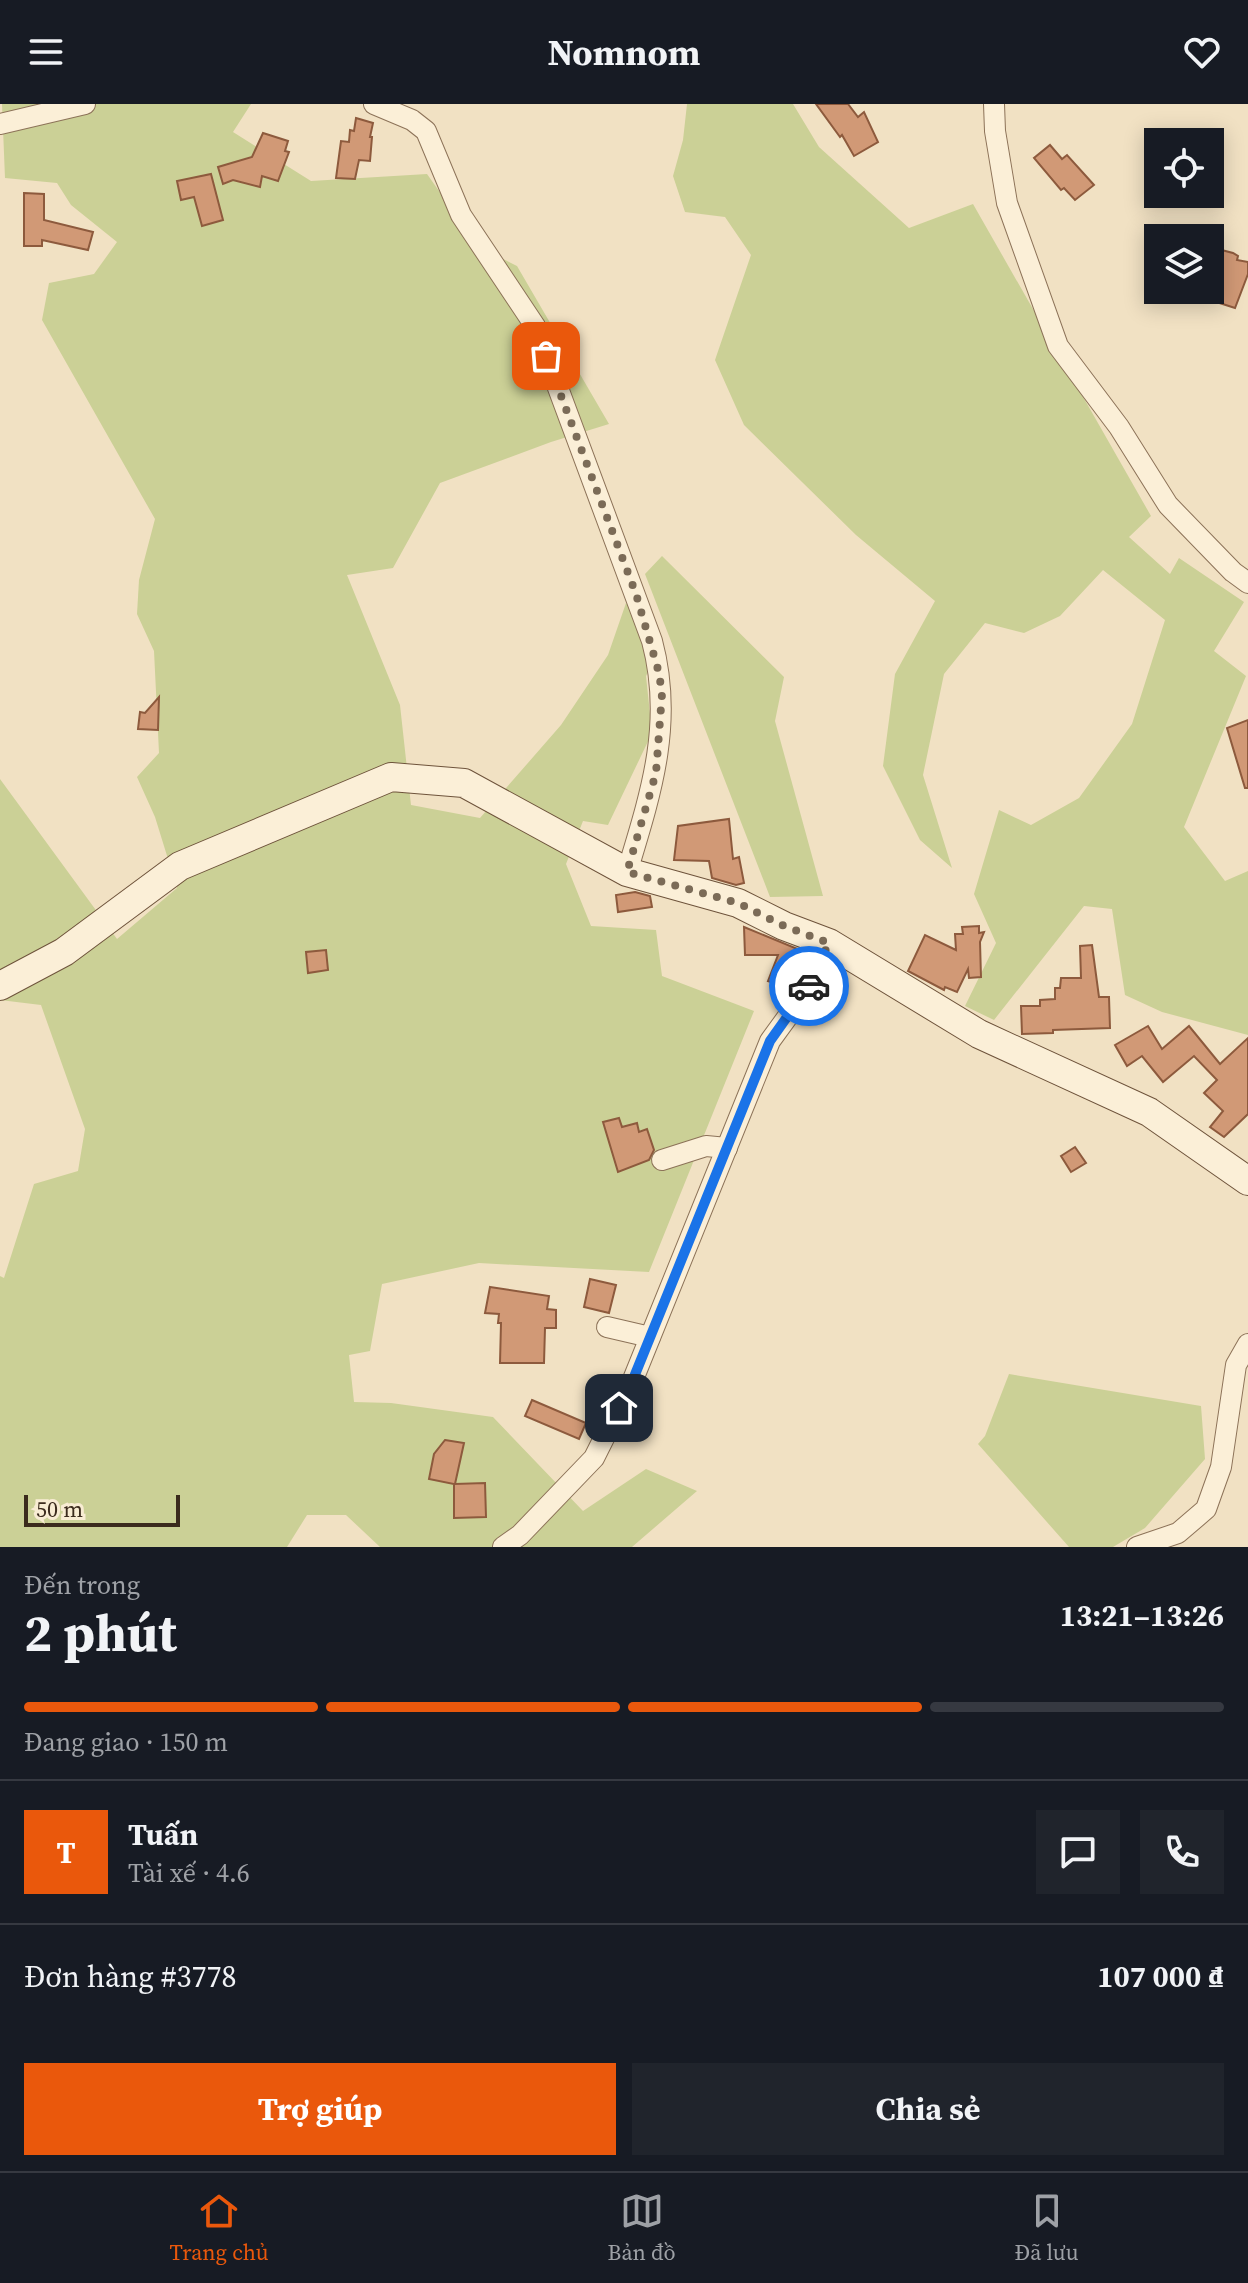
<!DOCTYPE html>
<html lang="vi">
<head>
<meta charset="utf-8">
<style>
	:root { --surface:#171b24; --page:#20242c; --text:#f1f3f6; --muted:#9ea1a6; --line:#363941; --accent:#ea580c }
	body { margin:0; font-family:"Source Serif 4",serif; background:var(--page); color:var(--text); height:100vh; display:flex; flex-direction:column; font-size:30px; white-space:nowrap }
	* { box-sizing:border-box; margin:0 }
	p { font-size:26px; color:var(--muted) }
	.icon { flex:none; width:44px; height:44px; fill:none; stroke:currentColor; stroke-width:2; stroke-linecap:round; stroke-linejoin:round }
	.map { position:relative; height:1443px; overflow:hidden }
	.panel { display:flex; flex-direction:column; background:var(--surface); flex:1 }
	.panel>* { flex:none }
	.tools { position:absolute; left:1144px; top:24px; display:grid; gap:16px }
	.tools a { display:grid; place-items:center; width:80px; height:80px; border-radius:0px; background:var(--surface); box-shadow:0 4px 20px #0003; font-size:40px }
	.scale { position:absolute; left:24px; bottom:20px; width:156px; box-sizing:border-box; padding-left:8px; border:4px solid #3b2b1d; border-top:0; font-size:22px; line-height:28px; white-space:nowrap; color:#3b2b1d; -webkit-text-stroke:6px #f8ecd3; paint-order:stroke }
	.pin { position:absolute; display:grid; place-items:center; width:68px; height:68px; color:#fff; margin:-34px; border-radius:16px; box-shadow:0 4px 12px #0006 }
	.courier { position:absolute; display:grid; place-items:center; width:80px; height:80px; margin:-40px; border:6px solid #1a73e8; border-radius:50%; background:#fff; color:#222; box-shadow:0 2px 10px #0007 }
	.headline em { font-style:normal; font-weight:700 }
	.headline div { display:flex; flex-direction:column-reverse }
	.headline { display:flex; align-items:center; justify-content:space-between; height:136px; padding:0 24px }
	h1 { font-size:52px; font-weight:700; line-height:60px }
	.bar { display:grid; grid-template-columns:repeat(4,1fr); gap:12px 8px; align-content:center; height:96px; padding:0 24px }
	.bar i { height:10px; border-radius:6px; background:var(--line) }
	.bar .active { background:var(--accent) }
	.bar p { grid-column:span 4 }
	.line { display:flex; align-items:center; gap:20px; padding:0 24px; border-top:2px solid var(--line) }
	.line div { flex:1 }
	.round { display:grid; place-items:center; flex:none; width:84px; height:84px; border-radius:0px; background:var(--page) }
	.primary-button { display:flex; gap:16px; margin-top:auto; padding:16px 24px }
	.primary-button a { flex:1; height:92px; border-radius:0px; background:var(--accent); color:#fff; font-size:32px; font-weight:700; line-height:92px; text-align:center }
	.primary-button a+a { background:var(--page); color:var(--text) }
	header { display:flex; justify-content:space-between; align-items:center; height:104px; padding:0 24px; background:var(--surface); font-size:36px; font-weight:700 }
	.tab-bar { display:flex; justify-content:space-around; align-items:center; height:112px; border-top:2px solid var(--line); background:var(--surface); font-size:22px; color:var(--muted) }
	.tab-bar a { display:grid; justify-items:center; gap:4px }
	.tab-bar .active { color:var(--accent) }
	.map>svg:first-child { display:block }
	.green { fill:#cbd096 }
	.building { fill:#d19976; stroke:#8d5a3d; stroke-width:2 }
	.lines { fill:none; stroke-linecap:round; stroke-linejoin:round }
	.street-casing { stroke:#8c7258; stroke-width:22 }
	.secondary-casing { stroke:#6e533b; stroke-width:30 }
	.street { stroke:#fbefd7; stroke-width:20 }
	.secondary { stroke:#fbefd7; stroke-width:28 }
	.done { stroke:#7b6b57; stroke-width:8; stroke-dasharray:0 14.4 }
	.route { stroke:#1a73e8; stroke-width:10 }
</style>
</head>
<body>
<header><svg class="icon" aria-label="menu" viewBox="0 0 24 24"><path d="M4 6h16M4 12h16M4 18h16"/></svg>Nomnom<svg class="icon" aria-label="heart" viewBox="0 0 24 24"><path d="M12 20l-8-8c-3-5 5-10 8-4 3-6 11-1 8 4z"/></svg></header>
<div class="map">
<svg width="1248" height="1443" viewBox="0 0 1248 1443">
	<rect width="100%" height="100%" fill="#f1e1c3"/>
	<g class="green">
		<polygon points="2,0 251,0 233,28 311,77 427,70 478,142 517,162 609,320 551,338 440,379 393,464 347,471 400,601 411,701 480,714 561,621 608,551 626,499 661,541 646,572 652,629 608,721 583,717 566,760 591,822 656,826 662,872 754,907 649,1168 479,1159 382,1180 370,1247 349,1251 354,1298 391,1299 493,1313 583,1407 646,1365 697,1387 632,1443 380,1443 346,1411 307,1411 287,1443 0,1443 0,1172 4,1174 34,1080 78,1067 85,1025 41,901 0,896 0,675 117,835 177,784 155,713 137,673 159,649 154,547 137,510 139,476 155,415 42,216 49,179 94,170 117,138 71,101 57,79 5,74"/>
		<polygon points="687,0 793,0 819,43 909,124 973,100 1151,412 1129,433 1170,470 1179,454 1244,498 1214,547 1246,572 1184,723 1225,777 1248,767 1248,931 1162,908 1125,891 1112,805 1084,802 994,916 965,902 996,839 974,790 999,706 1031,721 1079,694 1132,620 1165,516 1103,466 1060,512 1024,529 985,519 944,570 923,671 952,764 920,736 883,662 895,570 935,497 856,431 744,321 715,256 751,151 725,113 685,108 673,72 683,36"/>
		<polygon points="662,452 784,573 775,617 823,792 770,793 645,470"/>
		<polygon points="1009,1270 1201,1302 1205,1355 1145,1424 1113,1443 1069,1443 978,1340 985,1332"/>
	</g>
	<g class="building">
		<polygon points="816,0 848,0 858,13 864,8 878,38 854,52 842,31 840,33"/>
		<polygon points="356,14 373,19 370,33 372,33 370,57 359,56 355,75 336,74 341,37 349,38 350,26 354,27"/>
		<polygon points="263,29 288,37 285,47 289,48 278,77 262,72 260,83 233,76 223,80 218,63 252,53"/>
		<polygon points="1050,41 1062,55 1067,51 1094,81 1075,96 1064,84 1061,86 1034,54"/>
		<polygon points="211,70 223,116 202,122 194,93 181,96 177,77"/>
		<polygon points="24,89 44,90 44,116 93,128 88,146 42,136 42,142 24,142"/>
		<polygon points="1210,143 1233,149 1238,152 1237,156 1248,158 1248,170 1235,204 1207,195 1216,166 1210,164"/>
		<polygon points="159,593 158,626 138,625 140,608 145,609"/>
		<polygon points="1248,616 1248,684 1245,684 1227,624"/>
		<polygon points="729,715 733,755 739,753 744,779 736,781 712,774 709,757 674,756 678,722"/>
		<polygon points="635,788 650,792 652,803 618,808 616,791"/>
		<polygon points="979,822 979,829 984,828 980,838 981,873 969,874 968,865 957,888 945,883 944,886 908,867 925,831 956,846 955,830 963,830 962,823"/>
		<polygon points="744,823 800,846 787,883 768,877 778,851 745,851"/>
		<polygon points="1092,841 1099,893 1109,893 1110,924 1053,926 1053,929 1022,930 1021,902 1040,902 1040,896 1055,895 1055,884 1060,884 1061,874 1081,874 1080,842"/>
		<polygon points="326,846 328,866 308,869 306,848"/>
		<polygon points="1148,922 1162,945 1189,922 1220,960 1248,934 1248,1010 1224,1033 1210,1023 1223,1007 1204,989 1217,976 1194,952 1163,978 1142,952 1127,962 1115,941"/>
		<polygon points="619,1014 622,1023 637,1019 639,1028 647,1025 654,1046 649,1056 618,1068 603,1018"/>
		<polygon points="1075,1043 1086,1059 1071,1068 1061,1052"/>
		<polygon points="590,1175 616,1181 609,1209 584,1203"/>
		<polygon points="490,1183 549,1192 547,1205 556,1206 556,1224 545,1224 544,1259 500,1259 501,1219 498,1219 499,1210 485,1209"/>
		<polygon points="532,1296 586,1319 579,1335 525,1312"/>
		<polygon points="445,1336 464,1339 455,1380 485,1379 486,1413 454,1414 454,1380 429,1375 434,1350"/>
	</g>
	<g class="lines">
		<g class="street-casing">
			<g id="street">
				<path d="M374,0L412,16L426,27L461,111L535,222L652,537C674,619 651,689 627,768"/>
				<polyline points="994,0 995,27 1007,99 1058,242 1119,323 1168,401 1233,468 1248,479"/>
				<polyline points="0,20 85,0"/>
				<polyline points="662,1056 706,1042 727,1044"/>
				<polyline points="607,1223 650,1233"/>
				<polyline points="503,1443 520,1431 594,1354 632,1278 770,937 815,875 829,839"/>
				<polyline points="1137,1443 1178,1429 1206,1405 1221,1363 1236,1261 1248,1240"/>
			</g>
		</g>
		<g class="secondary-casing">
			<polyline id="secondary" points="0,882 64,848 180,762 391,673 464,679 627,768 738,799 784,822 829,839 979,930 1149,1008 1248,1077"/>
		</g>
		<use href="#street" class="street"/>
		<use href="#secondary" class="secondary"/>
	</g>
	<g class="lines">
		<polyline class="done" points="546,252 636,490 659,569 662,590 656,669 627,768 738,799 784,822 829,839 809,882"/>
		<polyline class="route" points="619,1304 632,1278 770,937 809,882"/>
	</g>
</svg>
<div class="tools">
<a><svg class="icon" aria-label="locate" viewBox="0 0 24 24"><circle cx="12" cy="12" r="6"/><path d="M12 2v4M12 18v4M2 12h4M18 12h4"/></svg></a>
<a><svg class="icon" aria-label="layers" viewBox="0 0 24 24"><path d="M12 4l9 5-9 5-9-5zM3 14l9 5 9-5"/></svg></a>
</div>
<div class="scale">50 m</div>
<div class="pin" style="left:546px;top:252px;background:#ea580c"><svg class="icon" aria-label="bag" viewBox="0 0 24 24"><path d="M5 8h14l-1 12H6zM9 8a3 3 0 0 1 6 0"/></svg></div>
<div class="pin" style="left:619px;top:1304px;background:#1f2937"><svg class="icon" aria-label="home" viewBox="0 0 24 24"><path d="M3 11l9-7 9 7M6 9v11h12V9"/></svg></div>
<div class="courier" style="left:809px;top:882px"><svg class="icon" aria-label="car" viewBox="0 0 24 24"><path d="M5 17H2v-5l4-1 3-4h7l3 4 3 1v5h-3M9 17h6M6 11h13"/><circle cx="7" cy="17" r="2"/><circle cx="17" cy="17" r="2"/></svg></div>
</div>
<section class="panel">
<div class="headline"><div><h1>2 phút</h1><p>Đến trong</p></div><em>13:21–13:26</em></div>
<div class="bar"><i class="active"></i><i class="active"></i><i class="active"></i><i></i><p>Đang giao · 150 m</p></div>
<div class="line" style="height:144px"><b class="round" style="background:var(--accent);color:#fff">T</b><div><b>Tuấn</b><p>Tài xế · 4.6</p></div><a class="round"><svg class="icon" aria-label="chat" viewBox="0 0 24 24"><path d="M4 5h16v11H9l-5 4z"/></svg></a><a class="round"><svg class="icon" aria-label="phone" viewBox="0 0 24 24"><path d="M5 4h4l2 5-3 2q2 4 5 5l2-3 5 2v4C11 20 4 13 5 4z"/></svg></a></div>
<div class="line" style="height:104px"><div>Đơn hàng #3778</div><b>107 000 ₫</b></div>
<div class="primary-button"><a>Trợ giúp</a><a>Chia sẻ</a></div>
</section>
<nav class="tab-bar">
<a class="active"><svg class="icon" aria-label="home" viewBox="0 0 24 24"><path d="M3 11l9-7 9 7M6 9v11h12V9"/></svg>Trang chủ</a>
<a><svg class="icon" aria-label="map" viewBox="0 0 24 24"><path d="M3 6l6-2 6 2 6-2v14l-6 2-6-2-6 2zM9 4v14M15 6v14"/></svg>Bản đồ</a>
<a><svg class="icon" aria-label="saved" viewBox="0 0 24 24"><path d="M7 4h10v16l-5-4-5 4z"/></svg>Đã lưu</a>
</nav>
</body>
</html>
